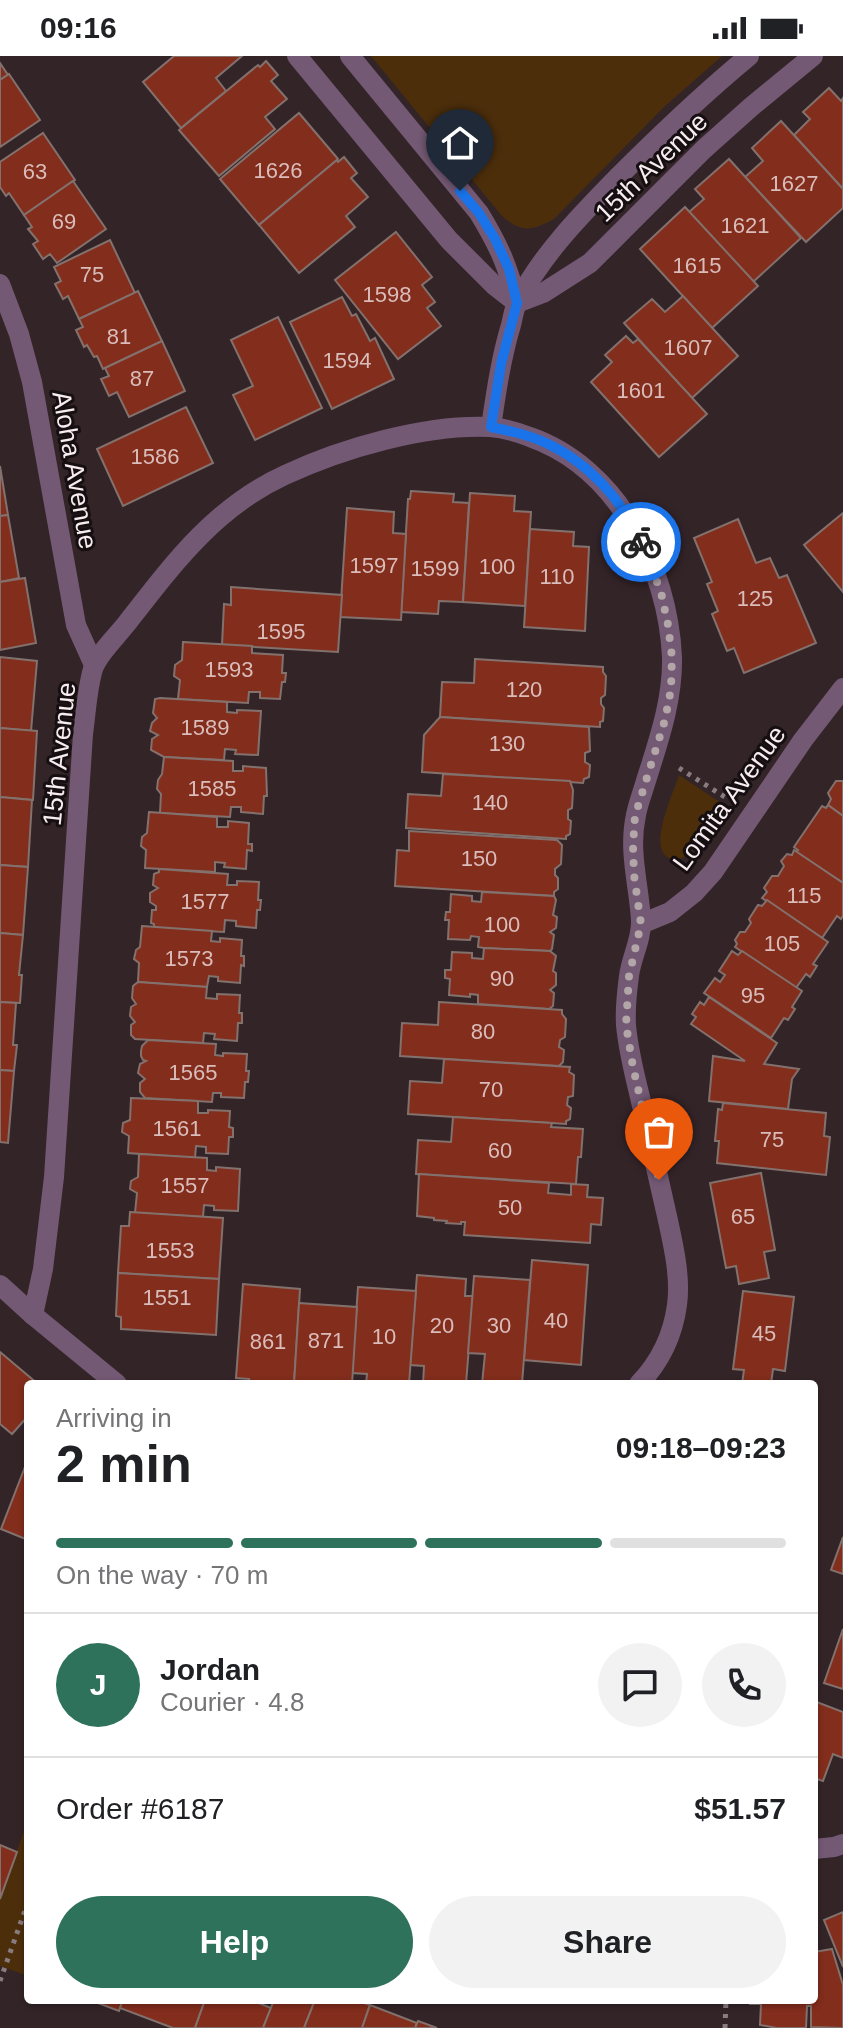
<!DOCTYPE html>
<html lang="en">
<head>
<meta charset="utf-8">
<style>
	:root { --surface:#fff; --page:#f2f2f2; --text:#202124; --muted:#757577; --line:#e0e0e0; --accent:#2e725c }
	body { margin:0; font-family:Helvetica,sans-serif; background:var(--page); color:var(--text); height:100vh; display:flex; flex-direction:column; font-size:30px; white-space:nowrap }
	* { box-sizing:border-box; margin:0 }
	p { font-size:26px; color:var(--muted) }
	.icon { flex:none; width:44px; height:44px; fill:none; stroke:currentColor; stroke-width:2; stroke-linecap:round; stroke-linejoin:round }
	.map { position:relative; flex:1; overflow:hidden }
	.details { position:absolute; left:24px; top:1324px; width:794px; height:624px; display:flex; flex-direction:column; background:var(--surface); border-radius:8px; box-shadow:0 2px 6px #0004 }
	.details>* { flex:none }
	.pin { position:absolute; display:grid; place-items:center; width:68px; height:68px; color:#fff; margin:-82px -34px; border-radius:50% 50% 50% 0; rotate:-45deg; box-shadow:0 0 8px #0007 }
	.pin .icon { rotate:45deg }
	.courier { position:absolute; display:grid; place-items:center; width:80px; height:80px; margin:-40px; border:6px solid #1a73e8; border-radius:50%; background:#fff; color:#222; box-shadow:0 2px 10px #0007 }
	.headline em { font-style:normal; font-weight:700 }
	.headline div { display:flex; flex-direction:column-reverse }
	.headline { display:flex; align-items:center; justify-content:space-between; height:136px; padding:0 32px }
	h1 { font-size:52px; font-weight:700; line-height:60px }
	.bar { display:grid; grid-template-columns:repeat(4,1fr); gap:12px 8px; align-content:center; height:96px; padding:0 32px }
	.bar i { height:10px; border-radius:6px; background:var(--line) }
	.bar .current { background:var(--accent) }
	.bar p { grid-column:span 4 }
	.line { display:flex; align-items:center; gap:20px; padding:0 32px; border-top:2px solid var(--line) }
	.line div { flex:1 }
	.round { display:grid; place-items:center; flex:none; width:84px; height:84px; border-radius:42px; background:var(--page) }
	.button { display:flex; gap:16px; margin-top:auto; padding:16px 32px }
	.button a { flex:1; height:92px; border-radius:48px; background:var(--accent); color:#fff; font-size:32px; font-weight:700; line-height:92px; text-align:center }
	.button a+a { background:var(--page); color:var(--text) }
	.status { display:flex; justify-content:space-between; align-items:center; height:56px; padding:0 40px; background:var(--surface); direction:ltr }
	.status svg { height:22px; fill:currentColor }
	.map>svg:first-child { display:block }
	.green { fill:#4c2e0b }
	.building { fill:#832d1c; stroke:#83716d; stroke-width:2 }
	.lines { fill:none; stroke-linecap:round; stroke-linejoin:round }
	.path { stroke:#897c80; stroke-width:5; stroke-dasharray:4 6; stroke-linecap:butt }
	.minor { stroke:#745974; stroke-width:20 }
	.done { stroke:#b2a6a9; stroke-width:8; stroke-dasharray:0 14.4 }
	.route { stroke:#1a73e8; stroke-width:10 }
	.labels { text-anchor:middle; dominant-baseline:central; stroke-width:6; stroke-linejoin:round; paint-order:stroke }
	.number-label { font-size:22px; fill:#dabcba }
	.street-label { font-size:26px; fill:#f7ecef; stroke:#160f11 }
</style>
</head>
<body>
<div class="status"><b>09:16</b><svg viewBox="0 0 49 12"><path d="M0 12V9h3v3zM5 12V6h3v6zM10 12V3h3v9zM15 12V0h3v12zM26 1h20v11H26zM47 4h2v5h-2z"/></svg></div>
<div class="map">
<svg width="843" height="1972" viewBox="0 0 843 1972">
	<rect width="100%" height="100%" fill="#332428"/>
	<g class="green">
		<path d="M371,0H722L664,51L554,163C531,175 522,177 502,160Z"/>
		<path d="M679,719L724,749L692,795C686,801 678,806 669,802C647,791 674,736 679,719Z"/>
		<polygon points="28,1764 28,1920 0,1910 0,1842"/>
	</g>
	<g class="building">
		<polygon points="174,0 242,0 216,22 226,35 181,72 143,26"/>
		<polygon points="266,5 278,19 271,25 287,43 265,61 275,73 219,120 179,74 258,9 260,11"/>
		<polygon points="0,7 8,19 0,24"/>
		<polygon points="9,18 40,64 0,91 0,24"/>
		<polygon points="829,32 841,45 843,42 843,133 794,79 810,63 803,56"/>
		<polygon points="299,57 338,103 259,169 220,123"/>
		<polygon points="781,65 843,133 843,152 806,186 745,121 763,105 752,92"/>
		<polygon points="43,77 75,124 24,159 9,137 6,140 0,131 0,106"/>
		<polygon points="344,101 357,117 351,122 368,141 346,160 355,171 299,217 259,169 337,104 338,106"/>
		<polygon points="729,103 801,182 753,226 689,156 704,143 695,133"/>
		<polygon points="73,125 106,173 57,207 50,198 43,203 33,188 38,185 28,173 32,171 24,159"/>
		<polygon points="685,151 758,230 712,272 640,193"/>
		<polygon points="396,176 432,221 422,229 435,246 427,252 441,270 398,303 335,224"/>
		<polygon points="110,184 135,237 79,263 68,240 63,243 55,228 61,225 54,211"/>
		<polygon points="138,235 162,285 103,313 97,300 94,301 87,289 84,291 76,274 83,271 79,263"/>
		<polygon points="683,240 738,300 692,342 624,267 652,243 665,256"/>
		<polygon points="342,241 352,260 356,258 370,285 375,282 394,323 332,353 290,266"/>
		<polygon points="278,261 322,352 255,384 233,339 253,330 231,284"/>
		<polygon points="626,280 633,287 638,283 707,358 659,401 591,326 612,306 605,299"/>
		<polygon points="162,285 185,335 129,361 117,336 109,340 101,323 109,320 105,312"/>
		<polygon points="186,351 213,407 123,450 97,393"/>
		<polygon points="0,410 8,459 0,460"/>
		<polygon points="411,435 454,438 453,446 469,447 463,546 439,545 438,558 401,556 408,443 410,443"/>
		<polygon points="470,437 515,440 514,455 531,456 525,550 463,546"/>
		<polygon points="347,452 394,456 393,477 406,478 401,564 340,561"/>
		<polygon points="843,457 843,536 804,489"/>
		<polygon points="8,459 19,522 0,526 0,460"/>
		<polygon points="738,463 756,507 770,502 779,522 787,519 816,587 744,617 734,592 727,595 712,558 718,555 707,528 712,526 694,482"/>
		<polygon points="530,473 574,476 573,490 589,491 585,575 524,571"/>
		<polygon points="25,522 36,587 0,594 0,526"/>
		<polygon points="231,531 342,539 338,596 222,589 224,548 231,549"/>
		<polygon points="183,586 252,590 252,597 283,599 282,617 286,617 285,626 282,626 280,643 260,642 260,636 249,636 248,647 178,643 180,624 174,620 175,609 182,604"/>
		<polygon points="0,601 37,605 31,675 0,672"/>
		<polygon points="475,603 603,611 603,616 606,620 605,639 601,642 601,648 604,652 603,665 600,666 600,671 440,661 442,626 474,627"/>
		<polygon points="160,642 227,646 227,656 237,657 237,654 261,655 258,699 235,698 236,694 225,693 224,704 164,701 151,694 152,683 158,679 150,675 152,667 157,662 153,657 155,643"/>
		<polygon points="440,661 589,671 590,695 585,697 585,706 590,709 589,721 584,723 583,727 422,716 424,679"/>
		<polygon points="0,672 37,675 33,744 0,741"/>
		<polygon points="164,701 233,705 233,715 243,715 243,710 266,712 267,740 264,740 263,758 241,756 241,751 231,751 230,761 160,757 161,738 157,733 158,724 162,718"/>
		<polygon points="443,718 570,725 573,734 572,752 568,754 568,763 571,765 570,778 566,780 566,783 406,772 408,738 441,740"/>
		<polygon points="836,725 843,725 843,760 828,749 831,743 828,737"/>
		<polygon points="0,741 32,744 28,811 0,809"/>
		<polygon points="828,749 843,760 843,827 796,796 798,794 794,791 822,750 826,752"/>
		<polygon points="149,756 217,761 217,771 228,771 228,765 249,767 248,788 252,788 252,795 247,794 246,813 224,811 225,807 215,806 215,816 145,812 146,794 141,790 142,781 147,777"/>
		<polygon points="409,775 557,784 562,789 561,808 555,813 555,819 558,822 558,833 554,836 554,840 395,830 397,794 409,795"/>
		<polygon points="794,794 843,827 843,860 841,863 837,860 822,882 762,842 767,836 764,832 772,820 778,820 784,810 781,805 787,798 792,799"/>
		<polygon points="0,809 28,811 23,879 0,877"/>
		<polygon points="159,813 228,818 227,829 237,829 237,825 259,826 258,844 261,844 260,854 257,854 256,872 236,870 236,865 225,864 224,876 154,872 154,868 151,867 152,854 156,854 156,850 150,846 150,837 158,832 153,829 154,818 159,816"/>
		<polygon points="482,836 554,840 556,844 553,859 557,861 556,872 550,876 554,879 552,893 550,895 484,892 478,891 479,881 471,880 470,884 448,883 449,864 445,864 446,856 450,856 451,838 472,840 472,845 481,846"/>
		<polygon points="767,844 828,886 813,908 817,910 810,921 806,918 796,932 735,891 737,888 735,884 740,876 745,876 751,867 749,863 758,849 762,850"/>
		<polygon points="142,870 212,875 211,885 220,886 220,882 242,884 241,900 244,900 244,910 241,909 240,927 218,925 218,921 209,920 207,931 138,926 139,907 134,903 136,894 140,891"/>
		<polygon points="0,877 23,879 19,919 22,919 20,947 0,946"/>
		<polygon points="484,892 550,895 556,900 553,915 556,917 556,929 550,934 554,937 553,950 549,953 478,948 478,939 470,938 470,941 449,939 450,923 445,922 445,914 451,914 452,896 472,897 472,902 483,903"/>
		<polygon points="732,895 738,899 742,895 802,935 792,951 795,953 788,964 784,962 771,982 704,937 715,922 720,926 725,919 719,915"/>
		<polygon points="138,926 207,931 206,942 217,943 217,938 240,939 239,957 242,957 242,967 238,967 237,985 214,983 215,978 204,977 203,987 135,983 131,979 131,969 135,966 130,960 131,951 136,948 132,942 133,930"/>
		<polygon points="709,941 777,987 764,1008 799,1013 792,1023 788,1053 709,1045 713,1000 745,1005 691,968 696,961 692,958 700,946 704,949"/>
		<polygon points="0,946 16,947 13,989 17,989 14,1015 0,1014"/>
		<polygon points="439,946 562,954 562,958 566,963 565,981 560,984 559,991 564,994 563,1006 559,1010 400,1000 402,967 438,969"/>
		<polygon points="148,984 216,988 215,999 223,1000 223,997 247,998 246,1015 249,1015 248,1026 245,1026 244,1042 221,1041 221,1037 213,1037 212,1046 145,1042 140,1036 140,1027 145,1023 138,1017 140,1008 146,1005 143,1004 141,1000 141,995 142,990"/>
		<polygon points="444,1003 570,1011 569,1016 574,1019 573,1040 568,1041 567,1049 571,1052 570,1063 566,1065 566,1068 408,1058 410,1025 442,1027"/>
		<polygon points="0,1014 14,1015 8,1087 0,1086"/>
		<polygon points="131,1042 198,1045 198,1057 208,1057 208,1054 230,1055 229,1071 233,1072 233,1081 229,1081 228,1098 206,1097 206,1091 196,1090 195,1102 128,1097 129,1080 122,1076 123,1067 130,1064"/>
		<polygon points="723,1047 826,1057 824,1080 830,1081 826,1119 717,1107 719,1085 715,1085 718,1053 722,1054"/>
		<polygon points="453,1061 552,1067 551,1071 583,1073 581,1101 578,1101 576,1128 416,1118 418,1084 451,1086"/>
		<polygon points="139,1098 207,1102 207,1114 216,1115 216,1111 240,1113 238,1155 214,1154 214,1150 204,1149 203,1161 135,1157 137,1137 130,1133 131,1125 138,1121"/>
		<polygon points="761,1117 775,1194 764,1196 769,1222 739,1228 736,1210 726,1212 710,1127"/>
		<polygon points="419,1118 549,1127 548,1137 571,1139 571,1128 588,1129 587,1141 603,1142 601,1169 591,1168 590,1187 464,1179 465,1166 461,1166 461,1168 446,1167 447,1165 434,1164 434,1162 417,1160"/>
		<polygon points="130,1156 223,1162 219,1223 118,1217 121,1170 129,1170"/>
		<polygon points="532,1204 588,1209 581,1309 524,1304"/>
		<polygon points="118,1217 219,1223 216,1279 121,1273 121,1261 116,1260"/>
		<polygon points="417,1219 466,1223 465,1240 473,1240 466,1328 423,1328 424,1310 410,1309"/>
		<polygon points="474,1220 530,1224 522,1328 482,1328 485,1298 468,1297"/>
		<polygon points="243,1228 300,1233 294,1328 249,1328 249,1323 236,1322"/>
		<polygon points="358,1231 416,1235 409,1328 366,1328 367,1318 352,1317"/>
		<polygon points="743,1235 794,1241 785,1315 773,1313 771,1328 742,1328 744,1314 733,1313"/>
		<polygon points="299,1247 357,1251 352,1328 294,1328"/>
		<polygon points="0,1296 38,1328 28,1328 28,1360 12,1378 0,1368"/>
		<polygon points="28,1403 28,1484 1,1473"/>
		<polygon points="843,1481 843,1518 831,1514"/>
		<polygon points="843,1573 843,1633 824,1627"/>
		<polygon points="814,1645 843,1656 843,1702 833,1698 823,1725 814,1722"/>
		<polygon points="0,1789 17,1796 0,1843"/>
		<polygon points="843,1856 843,1911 824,1864"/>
		<polygon points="832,1893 843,1929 843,1972 811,1971 811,1950 807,1950 806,1972 777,1972 760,1969 761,1948 750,1948 750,1944 814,1944 814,1896"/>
		<polygon points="90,1944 123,1944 119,1955"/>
		<polygon points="123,1944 205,1944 195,1972 173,1972 120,1952"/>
		<polygon points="205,1944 251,1944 271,1952 263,1972 195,1972"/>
		<polygon points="274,1944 315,1944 304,1972 263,1972"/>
		<polygon points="315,1944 356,1944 370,1949 362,1972 304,1972"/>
		<polygon points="370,1949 417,1967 415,1972 362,1972"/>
		<polygon points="418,1965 437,1972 415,1972"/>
	</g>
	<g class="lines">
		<g class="path">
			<polyline points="679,712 728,743"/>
			<polyline points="0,1925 28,1846"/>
			<polyline points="725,1972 726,1944"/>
		</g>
		<g class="minor">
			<polyline points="297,0 449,184 494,229 517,247"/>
			<path d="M350,0L479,157C499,190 508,210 517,247"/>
			<polyline points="0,228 19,278 32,326 76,569 94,609"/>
			<polyline points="517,247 543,237 590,207 704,93 751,51 813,0"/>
			<path d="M491,371C496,337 501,302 511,269C513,261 514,252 518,245C543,197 581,159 618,121C660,79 703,38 749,0"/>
			<polyline points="641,868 670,856 694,837 713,816 803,684 843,632"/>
			<polyline points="0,1229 33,1259 117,1328"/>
			<path d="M33,1259L43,1213L54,1121L83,678C86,657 87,633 93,613C97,599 117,580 127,567C173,508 215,451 285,419C343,392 426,368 490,371C504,372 517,376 530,381C618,412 668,512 672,601C673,645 658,686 645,728C642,738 638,748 636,759C628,795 639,829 641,864C642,883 631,902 629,920C627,935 625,953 626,969C628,993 634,1017 640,1041C649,1080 658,1120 667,1160C673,1188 681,1220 677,1249C673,1279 660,1306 639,1328"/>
			<polyline points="814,1793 834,1791 843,1788"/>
		</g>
	</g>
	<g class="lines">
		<polyline class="done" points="641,486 661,536 668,569 672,601 671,633 665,664 635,760 633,790 634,819 641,868 629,920 626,969 633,1011 659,1124"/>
		<path class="route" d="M460,135L479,157L495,183L509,213L517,247L501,308L491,371C510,375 529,379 546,387C588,406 623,445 641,486"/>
	</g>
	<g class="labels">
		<g class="number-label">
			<text x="278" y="114">1626</text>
			<text x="35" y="115">63</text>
			<text x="794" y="127">1627</text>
			<text x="64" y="165">69</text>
			<text x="745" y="169">1621</text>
			<text x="697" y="209">1615</text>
			<text x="92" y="218">75</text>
			<text x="387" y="238">1598</text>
			<text x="119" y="280">81</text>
			<text x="688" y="291">1607</text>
			<text x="347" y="304">1594</text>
			<text x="142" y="322">87</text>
			<text x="641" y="334">1601</text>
			<text x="155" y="400">1586</text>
			<text x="374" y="509">1597</text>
			<text x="497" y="510">100</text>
			<text x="435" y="512">1599</text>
			<text x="557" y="520">110</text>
			<text x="755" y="542">125</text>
			<text x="281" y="575">1595</text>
			<text x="229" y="613">1593</text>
			<text x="524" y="633">120</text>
			<text x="205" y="671">1589</text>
			<text x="507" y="687">130</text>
			<text x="212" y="732">1585</text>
			<text x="490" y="746">140</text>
			<text x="479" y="802">150</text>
			<text x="804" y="839">115</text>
			<text x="205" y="845">1577</text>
			<text x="502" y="868">100</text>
			<text x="782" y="887">105</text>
			<text x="189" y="902">1573</text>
			<text x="502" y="922">90</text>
			<text x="753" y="939">95</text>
			<text x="483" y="975">80</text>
			<text x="193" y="1016">1565</text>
			<text x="491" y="1033">70</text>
			<text x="177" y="1072">1561</text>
			<text x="772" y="1083">75</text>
			<text x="500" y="1094">60</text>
			<text x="185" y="1129">1557</text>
			<text x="510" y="1151">50</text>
			<text x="743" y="1160">65</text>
			<text x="170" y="1194">1553</text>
			<text x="167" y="1241">1551</text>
			<text x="556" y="1264">40</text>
			<text x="442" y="1269">20</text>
			<text x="499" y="1269">30</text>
			<text x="764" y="1277">45</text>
			<text x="384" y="1280">10</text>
			<text x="326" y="1284">871</text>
			<text x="268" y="1285">861</text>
		</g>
		<g class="street-label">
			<text transform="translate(651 111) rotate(-44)">15th Avenue</text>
			<text transform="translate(75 414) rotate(80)">Aloha Avenue</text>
			<text transform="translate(59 698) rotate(-84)">15th Avenue</text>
			<text transform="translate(729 742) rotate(-54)">Lomita Avenue</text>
		</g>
	</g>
</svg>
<div class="pin" style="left:659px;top:1124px;background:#ea580c"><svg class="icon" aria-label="bag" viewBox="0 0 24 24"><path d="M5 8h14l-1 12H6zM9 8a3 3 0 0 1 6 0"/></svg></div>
<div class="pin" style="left:460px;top:135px;background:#1f2937"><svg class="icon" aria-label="home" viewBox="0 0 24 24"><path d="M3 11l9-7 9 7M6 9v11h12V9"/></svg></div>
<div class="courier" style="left:641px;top:486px"><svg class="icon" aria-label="bike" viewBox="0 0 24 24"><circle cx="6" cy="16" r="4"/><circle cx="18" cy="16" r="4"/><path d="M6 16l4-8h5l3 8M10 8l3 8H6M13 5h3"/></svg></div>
<section class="details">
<div class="headline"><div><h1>2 min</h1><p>Arriving in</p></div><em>09:18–09:23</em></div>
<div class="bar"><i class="current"></i><i class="current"></i><i class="current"></i><i></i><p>On the way · 70 m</p></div>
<div class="line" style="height:144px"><b class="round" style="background:var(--accent);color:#fff">J</b><div><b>Jordan</b><p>Courier · 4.8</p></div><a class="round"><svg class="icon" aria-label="chat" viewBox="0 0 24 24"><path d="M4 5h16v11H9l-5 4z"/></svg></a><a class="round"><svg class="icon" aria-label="phone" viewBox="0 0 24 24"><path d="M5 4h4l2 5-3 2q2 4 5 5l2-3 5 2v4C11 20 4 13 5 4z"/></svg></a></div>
<div class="line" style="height:104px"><div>Order #6187</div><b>$51.57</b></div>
<div class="button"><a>Help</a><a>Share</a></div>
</section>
</div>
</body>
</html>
